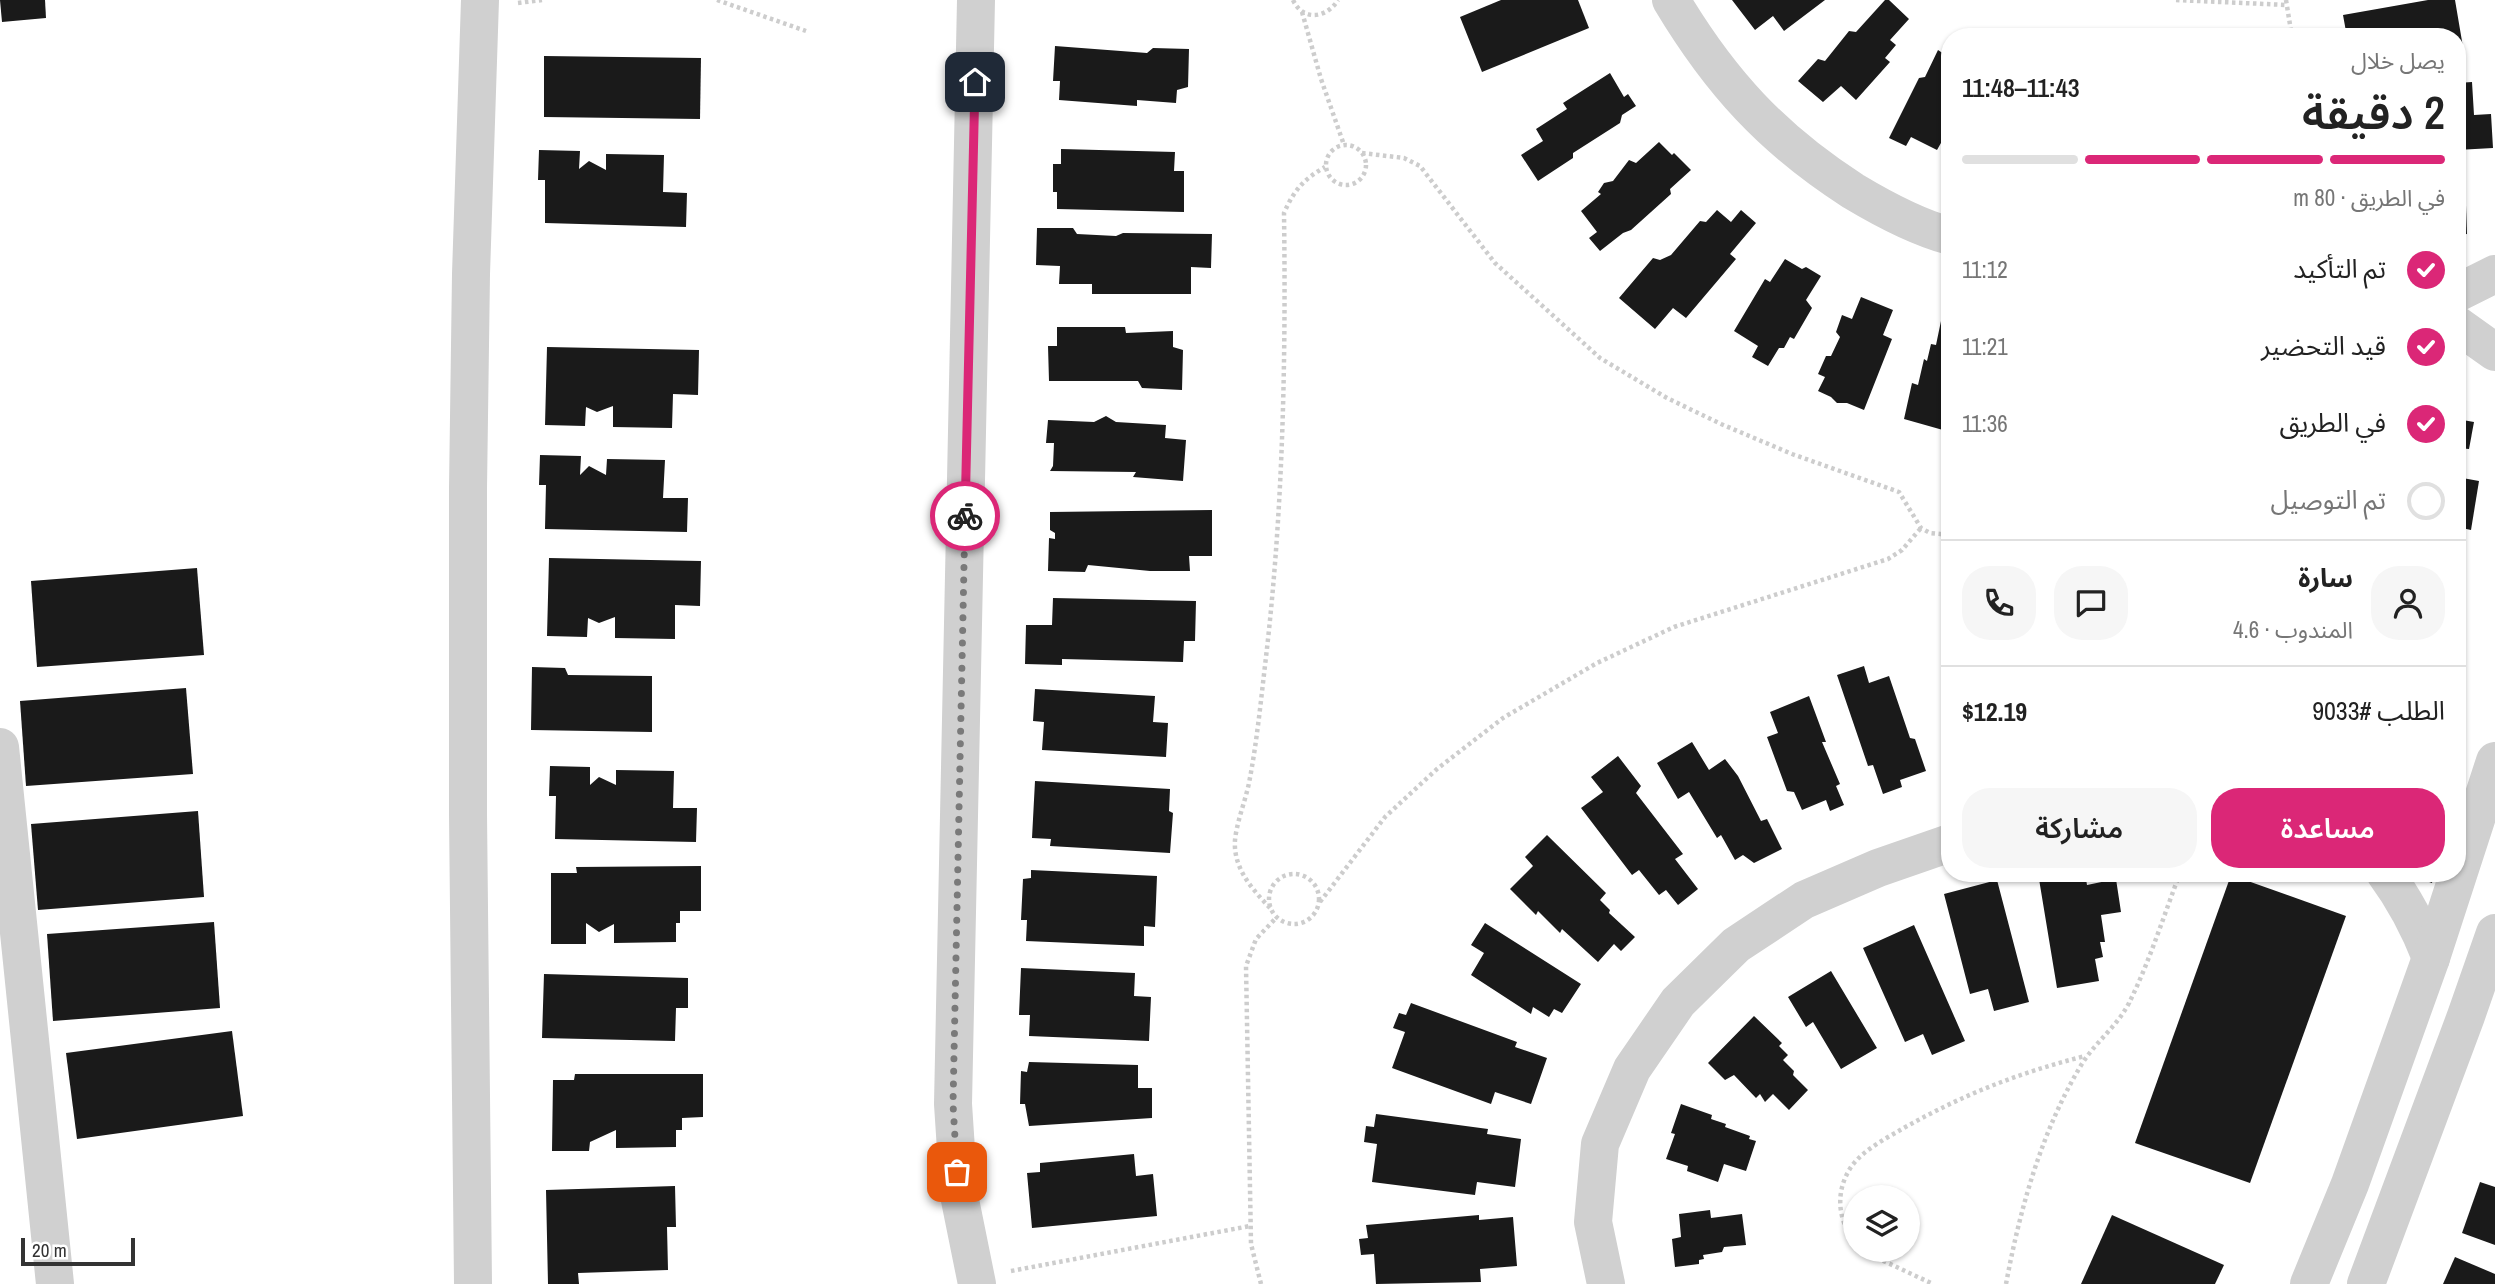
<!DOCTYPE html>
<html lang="ar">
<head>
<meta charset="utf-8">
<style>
	:root { --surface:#fff; --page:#f6f6f6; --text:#222; --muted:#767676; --line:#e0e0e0; --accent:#db2777 }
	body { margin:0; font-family:"Archivo Narrow","Noto Sans Arabic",sans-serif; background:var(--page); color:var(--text); direction:rtl; height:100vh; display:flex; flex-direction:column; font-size:26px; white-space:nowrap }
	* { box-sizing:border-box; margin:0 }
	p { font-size:23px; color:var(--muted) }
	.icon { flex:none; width:38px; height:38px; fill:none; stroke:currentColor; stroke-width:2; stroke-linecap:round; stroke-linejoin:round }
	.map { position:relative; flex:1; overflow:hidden; direction:ltr }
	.panel { position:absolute; left:1941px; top:28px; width:525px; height:854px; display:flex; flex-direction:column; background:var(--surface); border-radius:28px; box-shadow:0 2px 5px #0004; direction:rtl }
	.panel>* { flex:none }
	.buttons { position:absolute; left:1843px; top:1185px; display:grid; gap:14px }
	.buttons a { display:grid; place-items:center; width:77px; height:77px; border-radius:50%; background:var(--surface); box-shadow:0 2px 5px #0004; font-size:35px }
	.scale { position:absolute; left:21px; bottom:18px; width:114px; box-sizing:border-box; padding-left:7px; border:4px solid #333; border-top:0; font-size:19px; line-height:24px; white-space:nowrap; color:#333; -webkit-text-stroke:5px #fff; paint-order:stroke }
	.pin { position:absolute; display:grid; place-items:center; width:60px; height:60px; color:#fff; margin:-30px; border-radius:14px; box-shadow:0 4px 10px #0006 }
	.courier { position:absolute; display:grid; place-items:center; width:70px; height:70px; margin:-35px; border:5px solid #db2777; border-radius:50%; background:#fff; color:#222; box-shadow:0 2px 9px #0007 }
	.headline em { font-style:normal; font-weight:600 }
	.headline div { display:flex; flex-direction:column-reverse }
	.headline { display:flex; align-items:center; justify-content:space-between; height:119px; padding:0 21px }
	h1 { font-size:46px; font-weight:600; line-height:52px }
	.bar { display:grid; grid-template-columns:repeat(4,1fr); gap:10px 7px; align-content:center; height:84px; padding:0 21px }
	.bar i { height:9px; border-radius:5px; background:var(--line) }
	.bar .selected { background:var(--accent) }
	.bar p { grid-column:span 4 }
	.line { display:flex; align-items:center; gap:18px; padding:0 21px; border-top:2px solid var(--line) }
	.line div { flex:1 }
	.round { display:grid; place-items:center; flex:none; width:74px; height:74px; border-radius:28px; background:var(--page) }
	ol { padding:0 21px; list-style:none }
	li { display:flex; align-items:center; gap:21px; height:77px }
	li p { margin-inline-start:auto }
	li .icon { padding:7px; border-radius:50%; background:var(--accent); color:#fff; stroke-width:4 }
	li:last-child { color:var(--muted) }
	li i { width:38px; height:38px; border:4px solid var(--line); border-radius:50% }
	.action { display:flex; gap:14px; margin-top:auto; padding:14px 21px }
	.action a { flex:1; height:80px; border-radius:28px; background:var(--accent); color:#fff; font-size:28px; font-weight:600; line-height:80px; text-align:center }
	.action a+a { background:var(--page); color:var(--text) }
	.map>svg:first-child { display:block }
	.building { fill:#1a1a1a }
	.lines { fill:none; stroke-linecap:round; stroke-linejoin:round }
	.path { stroke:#cdcdcd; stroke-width:4.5; stroke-dasharray:3.5 3.5; stroke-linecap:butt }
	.minor { stroke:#d0d0d0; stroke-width:38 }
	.done { stroke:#7a7a7a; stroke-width:7; stroke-dasharray:0 12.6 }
	.route { stroke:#db2777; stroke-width:9 }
</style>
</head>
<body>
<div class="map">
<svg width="2495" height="1284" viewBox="0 0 2495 1284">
	<rect width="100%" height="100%" fill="#fff"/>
	<g class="building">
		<polygon points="0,0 45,0 46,18 2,22"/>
		<polygon points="1501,0 1578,0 1589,28 1482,72 1460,17"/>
		<polygon points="1732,0 1825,0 1784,31 1773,16 1755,30"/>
		<polygon points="1885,0 1889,0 1909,19 1890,40 1896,45 1885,58 1890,62 1856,100 1841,86 1823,102 1798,81 1818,59 1825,61 1849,31 1856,32"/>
		<polygon points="2428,0 2455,0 2464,53 2457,54 2457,37 2347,37 2343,15"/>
		<polygon points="1950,43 1950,127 1937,150 1911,137 1906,146 1889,138 1919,78 1925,77 1938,50 1944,54"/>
		<polygon points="1055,46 1147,53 1153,48 1189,49 1188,87 1177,90 1176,103 1137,100 1137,106 1059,100 1060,81 1053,81"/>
		<polygon points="544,56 701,58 700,119 544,117"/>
		<polygon points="1610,73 1624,97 1628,94 1636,106 1622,115 1620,123 1573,153 1573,158 1538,181 1521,155 1543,141 1536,129 1567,109 1563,103"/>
		<polygon points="2472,82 2474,115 2491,114 2493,148 2457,150 2457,83"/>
		<polygon points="1659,142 1672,155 1674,153 1691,170 1670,189 1671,194 1631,230 1623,233 1600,251 1589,238 1597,232 1581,211 1601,194 1598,192 1604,183 1613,181 1629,160 1636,163"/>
		<polygon points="1061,149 1175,152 1174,171 1184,171 1184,212 1057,209 1057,192 1053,192 1053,164 1061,164"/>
		<polygon points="539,150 580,151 579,169 589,161 606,170 606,154 664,155 663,192 687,193 686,227 545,223 545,180 538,180"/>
		<polygon points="2457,206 2466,206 2467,234 2457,235"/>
		<polygon points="1717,210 1731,222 1741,210 1756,223 1730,254 1736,259 1686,318 1673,308 1655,329 1619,298 1653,258 1660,260 1671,255 1700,221 1706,222"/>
		<polygon points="1037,228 1073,228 1077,234 1116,236 1123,233 1212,234 1211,268 1191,267 1191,294 1092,294 1092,284 1059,284 1060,266 1036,265"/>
		<polygon points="1785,259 1802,269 1806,267 1821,276 1806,300 1812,308 1794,339 1790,337 1784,348 1779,348 1768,366 1752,357 1758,346 1734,331 1765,279 1770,282"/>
		<polygon points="1861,297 1893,310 1883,335 1892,339 1864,410 1847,403 1837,403 1831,397 1818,391 1825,377 1818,374 1826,356 1831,356 1840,337 1836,332 1842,315 1852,319"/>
		<polygon points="1941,321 1950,323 1950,432 1904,419 1912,383 1918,385 1924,359 1927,361 1931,344 1936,345"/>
		<polygon points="1057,327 1125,327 1126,333 1173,331 1173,347 1183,350 1182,390 1142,388 1138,381 1049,381 1048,346 1057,346"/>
		<polygon points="547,347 699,350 698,395 673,394 672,428 613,427 613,406 597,412 586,407 585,426 545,425"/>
		<polygon points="1106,416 1116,422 1166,425 1165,438 1186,440 1183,481 1133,477 1136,472 1050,471 1053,466 1054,443 1046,443 1048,420 1094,422"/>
		<polygon points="2457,419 2474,422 2469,449 2457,448"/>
		<polygon points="540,455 581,456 580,475 589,466 606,475 607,459 665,460 663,498 688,498 687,532 545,529 546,485 539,485"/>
		<polygon points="2457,477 2479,481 2471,530 2457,527"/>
		<polygon points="1212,510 1212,556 1189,556 1190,571 1150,571 1088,565 1085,572 1048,571 1049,538 1055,539 1055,533 1050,530 1050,512"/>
		<polygon points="2457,557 2462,558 2459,579 2457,579"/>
		<polygon points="549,558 701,561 700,606 675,605 675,639 615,638 615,617 599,623 588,618 587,637 547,636"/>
		<polygon points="197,568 204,655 37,667 31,581"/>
		<polygon points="1053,598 1196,601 1195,641 1184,641 1183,662 1062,659 1062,665 1025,664 1026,625 1052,625"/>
		<polygon points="1864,666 1869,683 1889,676 1910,738 1915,739 1926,771 1900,780 1902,787 1883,794 1873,765 1868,766 1837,675"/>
		<polygon points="532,667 565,668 568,675 652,676 652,732 531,730"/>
		<polygon points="186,688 193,774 26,786 20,701"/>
		<polygon points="1035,689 1155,696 1153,722 1168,723 1166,757 1042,750 1044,722 1033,721"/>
		<polygon points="1809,696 1826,742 1822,742 1840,784 1836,786 1844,805 1830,811 1826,800 1802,810 1794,792 1787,791 1767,737 1778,733 1770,712"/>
		<polygon points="1692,742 1709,770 1725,759 1738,776 1761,821 1767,819 1782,849 1754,863 1743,855 1735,860 1721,835 1717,838 1689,792 1678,799 1657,763"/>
		<polygon points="1618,756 1641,786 1636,793 1683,854 1675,859 1698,889 1678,905 1666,890 1659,895 1639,870 1632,875 1581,808 1603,792 1591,777"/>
		<polygon points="550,766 590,767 590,785 599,777 616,785 616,770 674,771 673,808 697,808 696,842 555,839 556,796 549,796"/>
		<polygon points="1035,781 1170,789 1169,811 1173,813 1170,853 1050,846 1051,839 1032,838"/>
		<polygon points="198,811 204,897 38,910 31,824"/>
		<polygon points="1547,835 1606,893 1600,900 1610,910 1609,913 1635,937 1621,951 1614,944 1598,962 1562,929 1560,933 1538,911 1536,915 1510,889 1533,866 1525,857"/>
		<polygon points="701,866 701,911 680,911 680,923 676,923 676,942 614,943 614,924 599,932 586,923 586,944 551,944 551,873 577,873 576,867"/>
		<polygon points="1031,870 1157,876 1155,927 1144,926 1144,946 1026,941 1027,920 1021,920 1023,879 1031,878"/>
		<polygon points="2038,873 2085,873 2087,885 2116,879 2121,912 2101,915 2105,942 2100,942 2103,957 2095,959 2099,981 2057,988"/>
		<polygon points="2404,873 2434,873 2432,883"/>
		<polygon points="2231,875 2346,916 2250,1183 2135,1143"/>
		<polygon points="1997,880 2029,1002 1994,1011 1988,989 1970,994 1944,894"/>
		<polygon points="214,922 220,1008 53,1021 47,934"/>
		<polygon points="1485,923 1581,984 1562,1013 1554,1009 1549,1017 1533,1007 1531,1014 1471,975 1484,953 1471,945"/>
		<polygon points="1914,925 1965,1041 1932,1055 1923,1034 1905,1042 1863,948"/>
		<polygon points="1021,968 1135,973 1134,996 1151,997 1149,1041 1029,1036 1030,1015 1019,1015"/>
		<polygon points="1831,971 1877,1048 1841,1069 1813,1022 1806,1027 1788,997"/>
		<polygon points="544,974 688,978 688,1008 676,1008 675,1041 542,1038"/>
		<polygon points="1411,1003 1517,1042 1515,1047 1547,1058 1531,1104 1495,1092 1491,1104 1392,1068 1405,1032 1393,1028 1399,1013 1406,1015"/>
		<polygon points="1754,1016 1782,1043 1779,1046 1788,1055 1783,1060 1794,1071 1793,1075 1808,1090 1789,1110 1773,1094 1765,1102 1760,1094 1756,1098 1734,1075 1725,1080 1708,1063"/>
		<polygon points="232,1031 243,1116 77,1139 66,1053"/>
		<polygon points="1029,1062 1138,1065 1138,1088 1152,1088 1152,1118 1029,1126 1025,1104 1020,1104 1021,1071 1027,1072"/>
		<polygon points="575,1074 703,1074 703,1117 682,1118 682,1130 676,1130 676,1147 616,1148 616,1130 590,1142 589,1151 552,1151 553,1080 574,1080"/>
		<polygon points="1681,1104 1712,1115 1711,1119 1726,1124 1725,1127 1750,1136 1749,1139 1756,1141 1746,1171 1724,1164 1718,1182 1687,1171 1688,1166 1666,1159 1675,1134 1671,1133"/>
		<polygon points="1376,1114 1488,1129 1487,1134 1521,1139 1515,1187 1477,1182 1475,1195 1372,1182 1377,1144 1364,1142 1366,1126 1374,1127"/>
		<polygon points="1134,1154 1136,1176 1153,1174 1157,1216 1032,1228 1027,1173 1040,1172 1040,1163"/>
		<polygon points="2480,1182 2495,1187 2495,1245 2462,1233"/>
		<polygon points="675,1186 676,1227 667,1227 668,1270 578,1273 579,1284 548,1284 546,1190"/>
		<polygon points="1710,1210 1711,1218 1742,1214 1746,1245 1724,1247 1722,1252 1703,1255 1704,1259 1699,1260 1699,1264 1675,1267 1672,1239 1681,1237 1679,1214"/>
		<polygon points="1479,1215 1479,1220 1513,1217 1517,1266 1480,1269 1481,1282 1376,1284 1374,1254 1361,1255 1359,1239 1368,1238 1366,1225"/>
		<polygon points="2112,1215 2224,1265 2215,1284 2081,1284"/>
		<polygon points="2455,1257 2495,1274 2495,1284 2443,1284"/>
	</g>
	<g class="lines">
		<g class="path">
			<polyline points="717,0 806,31"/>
			<path d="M1293,0C1303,22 1327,18 1338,0"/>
			<polyline points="2176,0 2287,5"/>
			<polyline points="2286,0 2292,37"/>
			<polyline points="518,3 542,0"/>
			<polyline points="1302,12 1321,79 1344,145"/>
			<circle cx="1346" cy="165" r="20"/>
			<polyline points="1362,153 1404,158 1420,166 1495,263 1600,358 1667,398 1721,424 1792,454 1899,492 1921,528 1930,533 1950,535"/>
			<circle cx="1294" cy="899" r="25"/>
			<polyline points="1320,902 1385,817 1437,769 1503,718 1597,663 1674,627 1888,559 1902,550 1921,528"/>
			<path d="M1270,908C1252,889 1233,868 1235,840C1237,821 1245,802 1249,783C1257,742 1261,699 1266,657C1283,510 1286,361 1284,213C1294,190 1304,179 1325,167"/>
			<path d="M1855,1242C1839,1222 1835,1196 1848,1172C1858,1153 1883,1140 1902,1129C1962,1095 2018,1073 2085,1056"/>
			<polyline points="1865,1250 1873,1256 1933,1284"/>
			<polyline points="1011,1271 1250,1226"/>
			<polyline points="1261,1284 1251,1244 1246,966 1256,939 1276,918"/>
			<path d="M2006,1284C2020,1209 2041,1133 2080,1067C2094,1043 2116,1028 2129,1003C2149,963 2164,915 2180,873"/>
		</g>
		<g class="minor">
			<polyline points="976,0 953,1104 959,1195 977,1284"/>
			<path d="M1671,0C1720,82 1772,139 1853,191C1883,209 1916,227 1950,236"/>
			<polyline points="2457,293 2495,274"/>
			<polyline points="2457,325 2495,352"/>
			<polyline points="0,747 55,1284"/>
			<path d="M2385,873C2405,900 2419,927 2431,958"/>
			<polyline points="473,1284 468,814 468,488 471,274 480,0"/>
			<polyline points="1606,1284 1593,1222 1600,1144 1632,1069 1678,1002 1736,945 1804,900 1878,868 1950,843"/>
			<polyline points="2309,1284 2350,1184 2431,958 2495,761"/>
			<polyline points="2366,1284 2466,1016 2495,933"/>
		</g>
	</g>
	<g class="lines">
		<polyline class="done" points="957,1172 953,1104 965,516"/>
		<polyline class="route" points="965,516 975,82"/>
	</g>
</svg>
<div class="buttons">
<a><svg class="icon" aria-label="layers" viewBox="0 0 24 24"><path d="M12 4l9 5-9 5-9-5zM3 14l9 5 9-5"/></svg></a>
</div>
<div class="scale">20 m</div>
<div class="pin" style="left:957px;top:1172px;background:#ea580c"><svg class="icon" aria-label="bag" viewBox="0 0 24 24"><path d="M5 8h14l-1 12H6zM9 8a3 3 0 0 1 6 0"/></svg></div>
<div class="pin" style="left:975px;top:82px;background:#1f2937"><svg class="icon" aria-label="home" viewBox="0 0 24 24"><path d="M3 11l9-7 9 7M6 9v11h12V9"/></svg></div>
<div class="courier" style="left:965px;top:516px"><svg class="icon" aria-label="bike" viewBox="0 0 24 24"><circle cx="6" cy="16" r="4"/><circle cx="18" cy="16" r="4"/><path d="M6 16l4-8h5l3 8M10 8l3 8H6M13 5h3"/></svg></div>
<section class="panel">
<div class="headline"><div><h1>2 دقيقة</h1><p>يصل خلال</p></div><em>11:43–11:48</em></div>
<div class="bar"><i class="selected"></i><i class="selected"></i><i class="selected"></i><i></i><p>في الطريق · 80 m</p></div>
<ol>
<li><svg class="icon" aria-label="check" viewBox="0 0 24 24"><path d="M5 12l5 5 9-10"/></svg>تم التأكيد<p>11:12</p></li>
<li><svg class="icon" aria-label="check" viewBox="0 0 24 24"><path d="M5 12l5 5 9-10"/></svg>قيد التحضير<p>11:21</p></li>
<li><svg class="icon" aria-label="check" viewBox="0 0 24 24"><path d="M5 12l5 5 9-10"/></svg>في الطريق<p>11:36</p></li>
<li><i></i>تم التوصيل</li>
</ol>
<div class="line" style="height:126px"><a class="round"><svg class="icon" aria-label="person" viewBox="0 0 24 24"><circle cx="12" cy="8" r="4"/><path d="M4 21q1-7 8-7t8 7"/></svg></a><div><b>سارة</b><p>المندوب · 4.6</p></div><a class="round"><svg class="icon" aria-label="chat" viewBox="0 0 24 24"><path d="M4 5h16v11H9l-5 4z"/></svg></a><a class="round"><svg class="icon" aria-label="phone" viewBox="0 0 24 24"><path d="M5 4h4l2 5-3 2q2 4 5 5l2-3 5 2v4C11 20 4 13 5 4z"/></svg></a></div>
<div class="line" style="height:91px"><div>الطلب #9033</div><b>$12.19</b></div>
<div class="action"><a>مساعدة</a><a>مشاركة</a></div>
</section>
</div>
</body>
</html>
